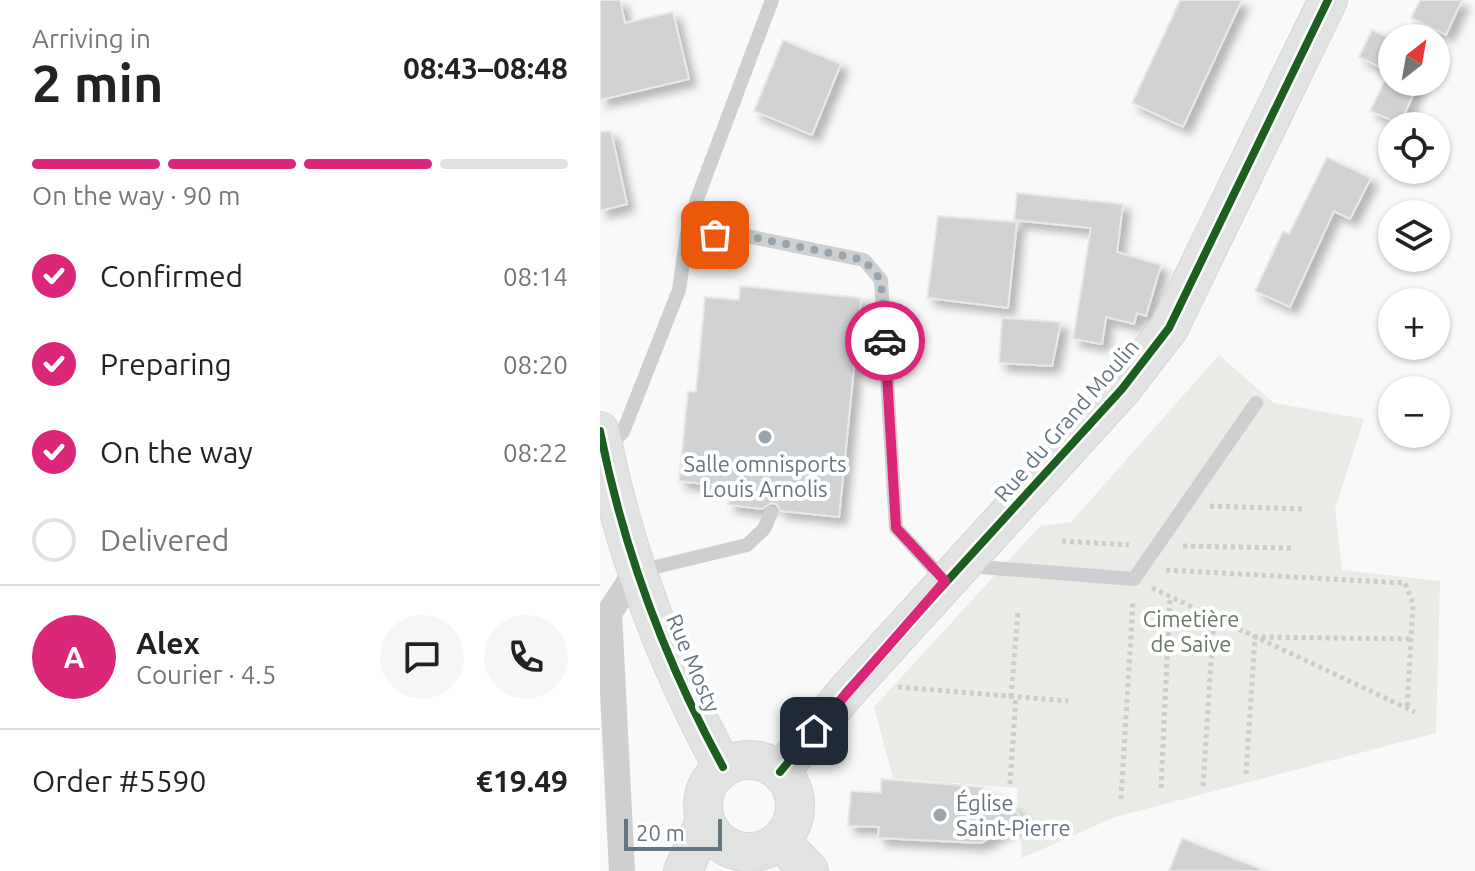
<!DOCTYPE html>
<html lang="en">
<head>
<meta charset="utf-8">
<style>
	:root { --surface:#fff; --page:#f6f6f6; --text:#222; --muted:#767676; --line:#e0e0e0; --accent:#db2777 }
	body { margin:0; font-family:Ubuntu,sans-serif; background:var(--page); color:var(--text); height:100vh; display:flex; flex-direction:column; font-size:30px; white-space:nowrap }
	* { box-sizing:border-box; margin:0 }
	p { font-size:26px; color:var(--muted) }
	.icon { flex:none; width:44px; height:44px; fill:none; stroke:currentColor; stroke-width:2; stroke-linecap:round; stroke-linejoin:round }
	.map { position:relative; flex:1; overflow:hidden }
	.panel { display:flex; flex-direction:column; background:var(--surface); width:600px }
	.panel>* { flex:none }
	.needle { width:52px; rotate:31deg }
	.buttons { position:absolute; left:778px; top:24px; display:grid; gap:16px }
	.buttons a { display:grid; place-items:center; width:72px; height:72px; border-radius:50%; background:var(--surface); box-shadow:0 2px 6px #0004; font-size:40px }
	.scale { position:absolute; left:24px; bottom:20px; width:98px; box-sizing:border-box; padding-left:8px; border:4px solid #657683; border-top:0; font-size:22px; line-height:28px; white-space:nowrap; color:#657683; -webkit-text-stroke:6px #fff; paint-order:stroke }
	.pin { position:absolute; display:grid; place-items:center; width:68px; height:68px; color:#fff; margin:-34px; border-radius:16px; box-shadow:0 4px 12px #0006 }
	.courier { position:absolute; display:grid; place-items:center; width:80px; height:80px; margin:-40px; border:6px solid #db2777; border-radius:50%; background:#fff; color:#222; box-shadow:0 2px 10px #0007 }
	.overview em { font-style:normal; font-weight:600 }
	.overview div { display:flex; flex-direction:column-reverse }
	.overview { display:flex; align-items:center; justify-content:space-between; height:136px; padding:0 32px }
	h1 { font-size:52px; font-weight:600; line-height:60px }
	.bar { display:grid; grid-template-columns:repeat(4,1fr); gap:12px 8px; align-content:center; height:96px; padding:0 32px }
	.bar i { height:10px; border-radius:6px; background:var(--line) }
	.bar .selected { background:var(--accent) }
	.bar p { grid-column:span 4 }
	.line { display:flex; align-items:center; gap:20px; padding:0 32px; border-top:2px solid var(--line) }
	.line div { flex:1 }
	.round { display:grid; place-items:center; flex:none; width:84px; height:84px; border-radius:42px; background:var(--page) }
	ol { padding:0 32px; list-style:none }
	li { display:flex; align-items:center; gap:24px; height:88px }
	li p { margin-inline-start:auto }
	li .icon { padding:8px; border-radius:50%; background:var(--accent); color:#fff; stroke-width:4 }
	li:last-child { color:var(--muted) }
	li i { width:44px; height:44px; border:4px solid var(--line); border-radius:50% }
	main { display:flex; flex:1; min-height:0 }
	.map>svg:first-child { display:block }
	.green { fill:#e8ebe6 }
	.building { fill:#d0d2d3; stroke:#e8e8e8; stroke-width:2; filter:url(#shadow) }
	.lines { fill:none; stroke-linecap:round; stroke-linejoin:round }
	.secondary-casing { stroke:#d5d6d7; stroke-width:40 }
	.path { stroke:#cbcccd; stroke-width:5; stroke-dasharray:4 4; stroke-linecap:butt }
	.lane { stroke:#cecfd0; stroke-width:14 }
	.street { stroke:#cecfd0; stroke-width:26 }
	.secondary { stroke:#e1e2e2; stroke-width:38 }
	.cycleway-casing { stroke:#fff; stroke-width:13 }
	.cycleway { stroke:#1b5e20; stroke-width:8 }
	.done { stroke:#99a4ac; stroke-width:8; stroke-dasharray:0 14.4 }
	.route { stroke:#db2777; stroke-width:10 }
	.poi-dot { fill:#99a4ac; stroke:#fff; stroke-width:3 }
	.labels { text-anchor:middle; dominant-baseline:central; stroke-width:8; stroke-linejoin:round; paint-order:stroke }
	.street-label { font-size:22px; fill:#657683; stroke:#fff }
	.poi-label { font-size:22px; fill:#657683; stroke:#fff }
	.park-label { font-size:22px; fill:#687a64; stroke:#fff }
</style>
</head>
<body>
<main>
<section class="panel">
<div class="overview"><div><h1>2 min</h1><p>Arriving in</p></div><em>08:43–08:48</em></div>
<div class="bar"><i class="selected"></i><i class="selected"></i><i class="selected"></i><i></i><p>On the way · 90 m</p></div>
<ol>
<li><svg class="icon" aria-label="check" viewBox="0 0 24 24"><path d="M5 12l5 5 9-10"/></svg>Confirmed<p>08:14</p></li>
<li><svg class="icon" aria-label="check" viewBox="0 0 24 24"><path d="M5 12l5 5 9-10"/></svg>Preparing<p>08:20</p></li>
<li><svg class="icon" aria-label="check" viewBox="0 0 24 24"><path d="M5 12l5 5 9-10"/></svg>On the way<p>08:22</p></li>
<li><i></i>Delivered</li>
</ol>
<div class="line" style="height:144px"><b class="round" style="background:var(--accent);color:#fff">A</b><div><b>Alex</b><p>Courier · 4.5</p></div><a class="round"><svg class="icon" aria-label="chat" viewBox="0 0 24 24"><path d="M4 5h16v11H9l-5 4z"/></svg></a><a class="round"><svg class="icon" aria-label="phone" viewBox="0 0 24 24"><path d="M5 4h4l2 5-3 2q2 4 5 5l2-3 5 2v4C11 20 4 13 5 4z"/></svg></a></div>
<div class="line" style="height:104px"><div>Order #5590</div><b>€19.49</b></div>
</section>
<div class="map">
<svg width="875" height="871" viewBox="0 0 875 871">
	<defs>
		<filter id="shadow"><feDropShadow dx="7" dy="7" stdDeviation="4" flood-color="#0004"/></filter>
	</defs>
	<rect width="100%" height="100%" fill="#f9f9f9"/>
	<polygon class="green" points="619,355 674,403 764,419 735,509 742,570 840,581 836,733 515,817 422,858 417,788 293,778 274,707 440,526 471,522"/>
	<g class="building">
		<polygon points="0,0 20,0 25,23 73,12 89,79 0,100"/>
		<polygon points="580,0 642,0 583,127 532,103"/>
		<polygon points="820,0 862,0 846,35 811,18"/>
		<polygon points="772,30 792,39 792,73 759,57"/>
		<polygon points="183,40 241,64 212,135 154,111"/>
		<polygon points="784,82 819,82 800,124 770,111"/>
		<polygon points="11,131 27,204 0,211 0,132"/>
		<polygon points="727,157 771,178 750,219 734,211 690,307 655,291 683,231 689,234"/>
		<polygon points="417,193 523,204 517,252 561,265 546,316 537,313 534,324 506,317 502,344 473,339 491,228 414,220"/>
		<polygon points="338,216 417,222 408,308 327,298"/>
		<polygon points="140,286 261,298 239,517 181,511 176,504 171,503 162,509 128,505 131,487 79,481 88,391 96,392 105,297 139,300"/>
		<polygon points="402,318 461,322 452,366 399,363"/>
		<polygon points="281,779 383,787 384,792 397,794 423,819 381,843 278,838 279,827 248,826 251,791 281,793"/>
		<polygon points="582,838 661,869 660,871 569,871"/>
	</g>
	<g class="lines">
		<g class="secondary-casing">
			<g id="secondary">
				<path d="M0,431C23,548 66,663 123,767"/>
				<circle cx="149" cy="806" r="46"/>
				<polyline points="180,772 247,691 522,389 569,328 728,0"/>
				<polyline points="180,840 209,871"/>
				<polyline points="83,871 105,821"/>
			</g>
		</g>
		<g class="path">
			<polyline points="610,506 705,509"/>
			<polyline points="462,541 529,545"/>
			<polyline points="583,546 693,548"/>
			<polyline points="566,570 805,583 813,604 807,709"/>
			<polyline points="552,588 815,712"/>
			<polyline points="298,687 468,701"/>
			<polyline points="411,697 418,612"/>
			<polyline points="646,774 655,637 811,639"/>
			<polyline points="410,784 416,697"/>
			<polyline points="603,786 614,617"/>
			<polyline points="561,788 570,597"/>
			<polyline points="521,799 533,601"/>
		</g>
		<g class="lane">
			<polyline points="87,234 142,235 264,260 281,280 296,528 345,581"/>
			<polyline points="8,447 23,432 79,290 87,234 97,199 172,0"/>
			<polyline points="368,566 534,579 656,403"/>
			<polyline points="39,571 147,545 164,529 171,513"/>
		</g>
		<polyline class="street" points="22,871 9,613 36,572"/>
		<use href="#secondary" class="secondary"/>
		<g class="cycleway-casing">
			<g id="cycleway">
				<path d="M0,431C23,548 66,663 123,767"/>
				<polyline points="180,772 247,691 522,389 569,328 728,0"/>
			</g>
		</g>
		<use href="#cycleway" class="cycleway"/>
	</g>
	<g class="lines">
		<polyline class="done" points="115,235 142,235 264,260 281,280 285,341"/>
		<polyline class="route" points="214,731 345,581 296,528 285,341"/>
	</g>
	<g class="poi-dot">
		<circle cx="165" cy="437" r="8"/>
		<circle cx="340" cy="815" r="8"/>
	</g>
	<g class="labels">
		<g class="street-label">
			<text transform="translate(466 420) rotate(-49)">Rue du Grand Moulin</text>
			<text transform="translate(94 663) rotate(67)">Rue Mosty</text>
		</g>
		<g class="poi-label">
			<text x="165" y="463">Salle omnisports<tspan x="165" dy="25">Louis Arnolis</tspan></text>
			<text x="356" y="802" text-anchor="start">Église<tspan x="356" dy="25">Saint-Pierre</tspan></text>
		</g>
		<g class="park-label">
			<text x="591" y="618">Cimetière<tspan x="591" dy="25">de Saive</tspan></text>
		</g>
	</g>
</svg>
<div class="buttons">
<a><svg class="needle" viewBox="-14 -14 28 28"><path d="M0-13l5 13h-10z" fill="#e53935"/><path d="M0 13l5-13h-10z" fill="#767676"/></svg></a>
<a><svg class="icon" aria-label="locate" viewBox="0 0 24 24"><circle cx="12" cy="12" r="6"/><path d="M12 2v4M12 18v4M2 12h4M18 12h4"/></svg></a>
<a><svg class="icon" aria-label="layers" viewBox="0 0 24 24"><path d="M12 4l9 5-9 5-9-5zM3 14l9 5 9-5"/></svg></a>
<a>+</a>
<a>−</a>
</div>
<div class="scale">20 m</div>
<div class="pin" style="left:115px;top:235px;background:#ea580c"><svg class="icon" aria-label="bag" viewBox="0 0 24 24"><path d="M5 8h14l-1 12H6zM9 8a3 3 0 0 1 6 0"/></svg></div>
<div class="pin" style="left:214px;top:731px;background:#1f2937"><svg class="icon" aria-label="home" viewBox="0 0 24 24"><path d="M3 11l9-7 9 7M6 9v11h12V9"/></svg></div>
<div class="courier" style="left:285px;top:341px"><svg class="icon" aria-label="car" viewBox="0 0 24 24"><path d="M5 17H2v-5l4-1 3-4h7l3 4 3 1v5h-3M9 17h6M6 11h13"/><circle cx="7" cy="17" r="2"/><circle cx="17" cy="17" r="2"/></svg></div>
</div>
</main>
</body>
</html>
